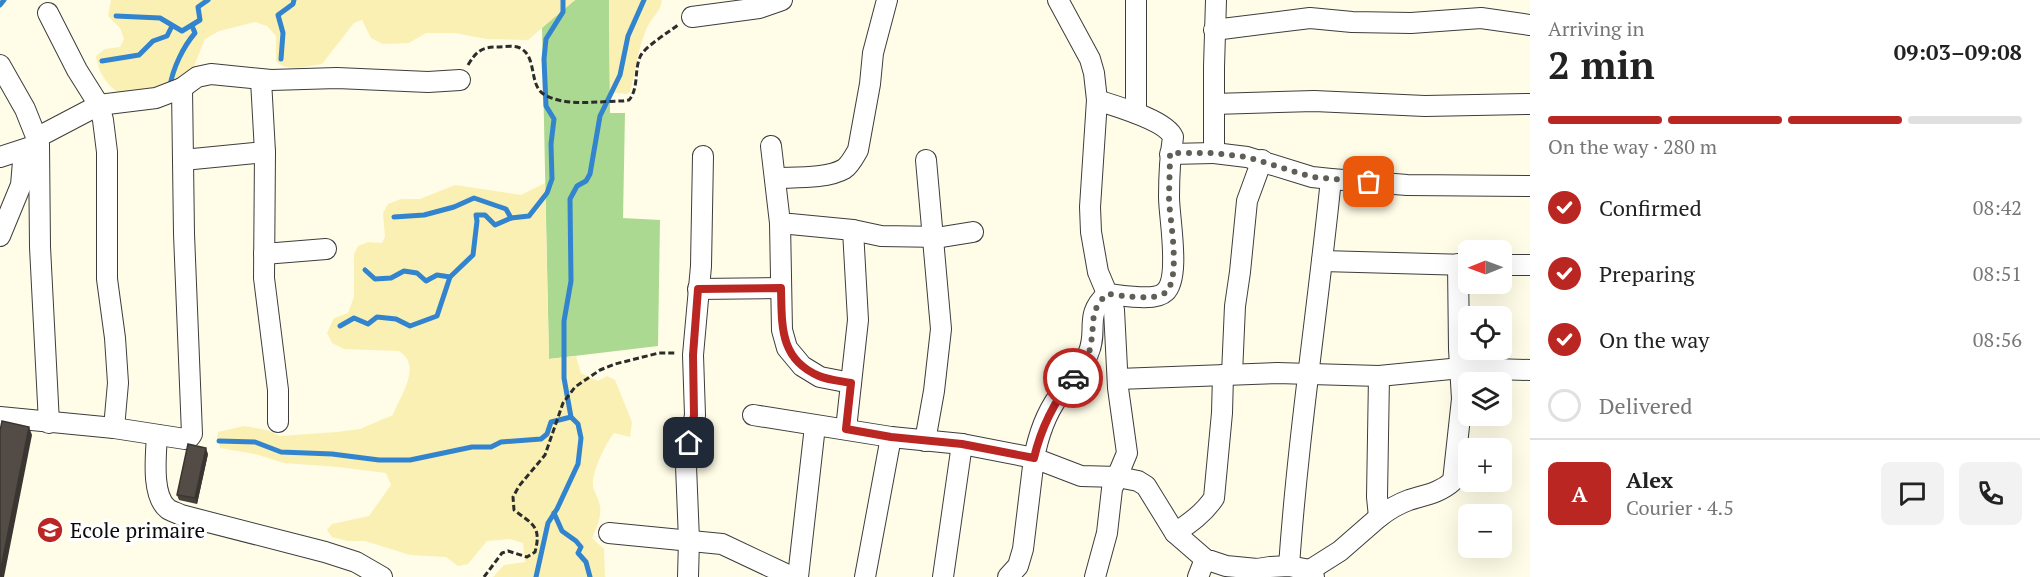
<!DOCTYPE html>
<html lang="en">
<head>
<meta charset="utf-8">
<style>
	:root { --surface:#fff; --page:#f2f2f2; --text:#222; --muted:#767676; --line:#e0e0e0; --accent:#ba2622 }
	body { margin:0; font-family:"PT Serif",serif; background:var(--page); color:var(--text); height:100vh; display:flex; flex-direction:column; font-size:22px; white-space:nowrap }
	* { box-sizing:border-box; margin:0 }
	p { font-size:20px; color:var(--muted) }
	.icon { flex:none; width:33px; height:33px; fill:none; stroke:currentColor; stroke-width:2; stroke-linecap:round; stroke-linejoin:round }
	.map { position:relative; flex:1; overflow:hidden }
	.sheet { display:flex; flex-direction:column; background:var(--surface); width:510px }
	.sheet>* { flex:none }
	.needle { width:39px; rotate:269deg }
	.controls { position:absolute; left:1458px; top:240px; display:grid; gap:12px }
	.controls a { display:grid; place-items:center; width:54px; height:54px; border-radius:9px; background:var(--surface); box-shadow:0 6px 24px #0002; font-size:30px }
	.pin { position:absolute; display:grid; place-items:center; width:51px; height:51px; color:#fff; margin:-26px; border-radius:12px; box-shadow:0 3px 9px #0006 }
	.courier { position:absolute; display:grid; place-items:center; width:60px; height:60px; margin:-30px; border:4px solid #ba2622; border-radius:50%; background:#fff; color:#222; box-shadow:0 2px 8px #0007 }
	.headline em { font-style:normal; font-weight:800 }
	.headline div { display:flex; flex-direction:column-reverse }
	.headline { display:flex; align-items:center; justify-content:space-between; height:102px; padding:0 18px }
	h1 { font-size:39px; font-weight:800; line-height:45px }
	.bar { display:grid; grid-template-columns:repeat(4,1fr); gap:9px 6px; align-content:center; height:72px; padding:0 18px }
	.bar i { height:8px; border-radius:4px; background:var(--line) }
	.bar .active { background:var(--accent) }
	.bar p { grid-column:span 4 }
	.line { display:flex; align-items:center; gap:15px; padding:0 18px; border-top:2px solid var(--line) }
	.line div { flex:1 }
	.round { display:grid; place-items:center; flex:none; width:63px; height:63px; border-radius:9px; background:var(--page) }
	ol { padding:0 18px; list-style:none }
	li { display:flex; align-items:center; gap:18px; height:66px }
	li p { margin-inline-start:auto }
	li .icon { padding:6px; border-radius:50%; background:var(--accent); color:#fff; stroke-width:4 }
	li:last-child { color:var(--muted) }
	li i { width:33px; height:33px; border:3px solid var(--line); border-radius:50% }
	main { display:flex; flex:1; min-height:0 }
	.map>svg:first-child { display:block }
	.forest { fill:#acd991 }
	.sand { fill:#fbf0b3 }
	.lines { fill:none; stroke-linecap:round; stroke-linejoin:round }
	.stream { stroke:#3284ce; stroke-width:5 }
	.minor-casing { stroke:#3d3d3d; stroke-width:22 }
	.path { stroke:#2c2c2c; stroke-width:3; stroke-dasharray:6 3; stroke-linecap:butt }
	.minor { stroke:#fff; stroke-width:20 }
	.wall { fill:#47413c }
	.shaded-wall { fill:#3a3531 }
	.building { fill:#534c46; stroke:#3a3531; stroke-width:1.5 }
	.done { stroke:#605f57; stroke-width:6; stroke-dasharray:0 10.8 }
	.route { stroke:#ba2622; stroke-width:8 }
	.labels { text-anchor:middle; dominant-baseline:central; stroke-width:6; stroke-linejoin:round; paint-order:stroke }
	.poi-label { font-size:21px; fill:#0a0a0a; stroke:#fff; text-anchor:start }
</style>
</head>
<body>
<main>
<div class="map">
<svg width="1530" height="577" viewBox="0 0 1530 577">
	<rect width="100%" height="100%" fill="#fffce7"/>
	<polygon class="forest" points="575,0 609,0 610,113 625,113 623,218 660,220 658,346 549,359 542,27"/>
	<g class="sand">
		<path d="M111,0H575L528,40L486,39L455,33H426L409,43L383,44L371,38L362,20L354,23L322,64C308,66 287,73 276,61V36L267,26L255,22L219,31L205,39L185,89L120,94C106,84 99,74 96,56L105,49L120,47L124,39L120,28L108,16Z"/>
		<path d="M609,0H662C661,12 650,19 646,30C637,52 636,70 630,92L626,94L610,92Z"/>
		<path d="M545,183L549,359L576,356L581,373L598,381L607,376L615,380L632,422L630,437L614,433C606,443 592,471 593,485C593,490 598,497 599,502C603,515 597,526 592,538L604,549L605,577H493L504,565L525,562L523,543L510,539L487,541L468,564L458,566L446,557L410,555L365,541H347L332,537L327,530L332,524L369,516L391,485L386,473L338,467L284,463L255,454L220,448L217,437L218,432L244,426L267,430L280,436L337,432L360,429L393,415C400,396 423,366 399,351L344,349L332,343L327,333L334,318L348,313L354,297V254L358,246L368,242L382,243L385,237L383,213L388,204L401,199H420L455,185L521,195Z"/>
	</g>
	<g class="lines">
		<g class="stream">
			<polyline points="0,5 4,0"/>
			<polyline points="116,16 160,18 182,31 200,20 198,7 208,0"/>
			<polyline points="281,59 283,33 278,15 293,4 294,0"/>
			<polyline points="102,61 139,55 153,41 167,36 172,26"/>
			<path d="M170,86C173,68 183,47 195,33L192,26"/>
			<polyline points="394,217 424,215 454,207 474,198 506,209 511,218"/>
			<polyline points="365,270 375,279 391,278 404,271 417,273 426,281 437,275 450,277"/>
			<polyline points="340,326 354,318 368,324 377,317 396,319 410,326 437,316 450,277 473,255 477,221 476,215 485,215 495,225 511,218 529,216 547,193 552,179 551,144 554,119 546,106 544,59 546,39 563,12 563,0"/>
			<polyline points="219,441 255,442 281,452 332,454 379,460 410,460 472,447 491,447 501,442 541,439 547,434 551,422 571,417"/>
			<polyline points="554,513 562,531 576,541 581,547 578,553 586,562 590,577"/>
			<polyline points="536,577 548,523 557,509 578,464 581,438 578,424 571,417 564,378 564,321 571,281 570,199 577,186 586,181 590,174 600,116 620,75 628,36 644,0"/>
		</g>
		<g class="minor-casing">
			<g id="minor">
				<polyline points="1058,0 1090,59 1094,73 1097,100 1090,207 1091,232 1098,272 1114,310 1118,388 1127,453 1112,489 1107,533 1095,577"/>
				<polyline points="1136,0 1136,113"/>
				<polyline points="48,13 77,70 99,105 103,120 107,152 107,279 115,338 118,383 114,428"/>
				<polyline points="692,17 759,8 782,0"/>
				<polyline points="1214,30 1310,18 1352,22 1411,23 1481,18 1530,25"/>
				<polyline points="0,65 25,109 39,144 40,247 49,423"/>
				<polyline points="261,80 265,152 264,278 278,390 278,422"/>
				<path d="M1097,100C1115,106 1166,120 1173,137C1170,157 1169,177 1169,197C1169,218 1181,278 1165,292C1155,302 1121,295 1107,294C1083,316 1099,330 1088,354C1081,370 1068,383 1058,397C1046,414 1038,437 1034,458L1081,476L1118,477L1138,481L1146,486L1175,533L1205,559L1226,566L1257,569L1270,567L1289,566L1310,570L1314,577"/>
				<polyline points="1214,104 1314,101 1425,106 1530,104"/>
				<polyline points="38,137 99,105 156,98 182,88 197,77 211,74 271,80 337,78 428,82 460,80"/>
				<polyline points="771,146 780,223 853,230 881,236 942,237 973,232"/>
				<polyline points="1214,153 1247,157 1312,177 1331,179 1407,185 1530,186"/>
				<polyline points="1170,154 1214,153 1214,67 1216,0"/>
				<polyline points="0,157 34,146"/>
				<polyline points="183,160 265,152"/>
				<path d="M775,178C794,177 827,179 844,169C850,165 854,157 858,150L870,84L873,53L887,0"/>
				<polyline points="780,223 782,330 787,348 802,366 820,377 851,383"/>
				<polyline points="0,236 21,185 24,150"/>
				<polyline points="264,254 326,249"/>
				<polyline points="1322,261 1468,265"/>
				<polyline points="1502,265 1530,265"/>
				<polyline points="698,289 781,288"/>
				<polyline points="1232,374 1235,306 1240,272 1247,201 1262,160"/>
				<path d="M1379,376L1377,497L1379,517C1388,510 1398,504 1409,500C1425,495 1440,493 1453,481L1462,399L1459,349L1458,264"/>
				<polyline points="1118,379 1277,373 1379,376 1461,368 1530,370"/>
				<polyline points="753,415 891,437 962,444 1034,458 1023,549 1018,566 1008,577"/>
				<polyline points="0,417 114,428 185,439 190,437 192,434 184,234 182,88"/>
				<polyline points="846,429 858,320 853,230"/>
				<path d="M157,435C156,455 151,496 168,509C171,511 177,513 181,515L325,552L356,562L382,577"/>
				<polyline points="925,441 934,391 941,329 926,160"/>
				<polyline points="609,533 722,544 792,577"/>
				<path d="M1175,533C1190,523 1204,513 1214,498L1222,413L1223,375"/>
				<path d="M1289,566C1298,436 1318,308 1331,179"/>
				<polyline points="1310,570 1340,551 1379,517"/>
				<polyline points="688,577 689,540 686,466 695,415 693,355 701,266 703,156"/>
				<polyline points="798,577 815,426"/>
				<polyline points="865,577 891,437"/>
				<polyline points="943,577 962,444"/>
				<polyline points="1198,577 1205,559"/>
			</g>
		</g>
		<g class="path">
			<path d="M468,65C476,52 481,47 497,47C504,47 513,45 520,48C538,57 528,86 545,95C567,107 599,101 623,101L629,100C639,88 634,71 640,57C644,47 669,32 678,25"/>
			<path d="M484,577L502,553L508,551L527,557L535,552C542,526 532,524 514,510L513,497L519,486L545,455L563,403L575,387L600,370L615,364L659,353H677"/>
		</g>
		<use href="#minor" class="minor"/>
	</g>
	<polygon class="wall" points="208,454 197,504 179,500 177,495"/>
	<g class="shaded-wall">
		<polygon points="29,427 32,435 4,577 0,577 0,573"/>
		<polygon points="206,448 208,454 197,504 195,498"/>
	</g>
	<g class="building">
		<polygon points="2,421 29,427 0,573 0,431"/>
		<polygon points="188,444 206,448 195,498 177,495"/>
	</g>
	<g class="lines">
		<path class="done" d="M1073,378C1081,368 1090,356 1091,343C1095,321 1089,311 1107,294C1121,295 1156,302 1166,292C1181,277 1170,221 1169,200C1169,185 1170,169 1170,153H1214L1247,157L1312,177L1369,182"/>
		<path class="route" d="M689,443L694,415L693,355L698,289L781,288C782,325 779,359 819,376C828,380 841,381 851,383L846,429L891,437L962,444L1034,458C1041,428 1054,402 1073,378"/>
	</g>
	<defs>
		<g id="school-disc" transform="scale(1.35)"><circle r="9.5" fill="#ba2622" stroke="#fff"/><path d="M0-5L7-2L0 1L-7-2ZM-4 1L0 2.5L4 1V4Q0 6-4 4Z" fill="#fff"/></g>
	</defs>
	<g fill-rule="evenodd">
		<use href="#school-disc" x="50" y="530"/>
	</g>
	<g class="labels">
		<g class="poi-label">
			<text x="70" y="530">Ecole primaire</text>
		</g>
	</g>
</svg>
<div class="controls">
<a><svg class="needle" viewBox="-14 -14 28 28"><path d="M0-13l5 13h-10z" fill="#e53935"/><path d="M0 13l5-13h-10z" fill="#767676"/></svg></a>
<a><svg class="icon" aria-label="locate" viewBox="0 0 24 24"><circle cx="12" cy="12" r="6"/><path d="M12 2v4M12 18v4M2 12h4M18 12h4"/></svg></a>
<a><svg class="icon" aria-label="layers" viewBox="0 0 24 24"><path d="M12 4l9 5-9 5-9-5zM3 14l9 5 9-5"/></svg></a>
<a>+</a>
<a>−</a>
</div>
<div class="pin" style="left:1369px;top:182px;background:#ea580c"><svg class="icon" aria-label="bag" viewBox="0 0 24 24"><path d="M5 8h14l-1 12H6zM9 8a3 3 0 0 1 6 0"/></svg></div>
<div class="pin" style="left:689px;top:443px;background:#1f2937"><svg class="icon" aria-label="home" viewBox="0 0 24 24"><path d="M3 11l9-7 9 7M6 9v11h12V9"/></svg></div>
<div class="courier" style="left:1073px;top:378px"><svg class="icon" aria-label="car" viewBox="0 0 24 24"><path d="M5 17H2v-5l4-1 3-4h7l3 4 3 1v5h-3M9 17h6M6 11h13"/><circle cx="7" cy="17" r="2"/><circle cx="17" cy="17" r="2"/></svg></div>
</div>
<section class="sheet">
<div class="headline"><div><h1>2 min</h1><p>Arriving in</p></div><em>09:03–09:08</em></div>
<div class="bar"><i class="active"></i><i class="active"></i><i class="active"></i><i></i><p>On the way · 280 m</p></div>
<ol>
<li><svg class="icon" aria-label="check" viewBox="0 0 24 24"><path d="M5 12l5 5 9-10"/></svg>Confirmed<p>08:42</p></li>
<li><svg class="icon" aria-label="check" viewBox="0 0 24 24"><path d="M5 12l5 5 9-10"/></svg>Preparing<p>08:51</p></li>
<li><svg class="icon" aria-label="check" viewBox="0 0 24 24"><path d="M5 12l5 5 9-10"/></svg>On the way<p>08:56</p></li>
<li><i></i>Delivered</li>
</ol>
<div class="line" style="height:108px"><b class="round" style="background:var(--accent);color:#fff">A</b><div><b>Alex</b><p>Courier · 4.5</p></div><a class="round"><svg class="icon" aria-label="chat" viewBox="0 0 24 24"><path d="M4 5h16v11H9l-5 4z"/></svg></a><a class="round"><svg class="icon" aria-label="phone" viewBox="0 0 24 24"><path d="M5 4h4l2 5-3 2q2 4 5 5l2-3 5 2v4C11 20 4 13 5 4z"/></svg></a></div>
</section>
</main>
</body>
</html>
